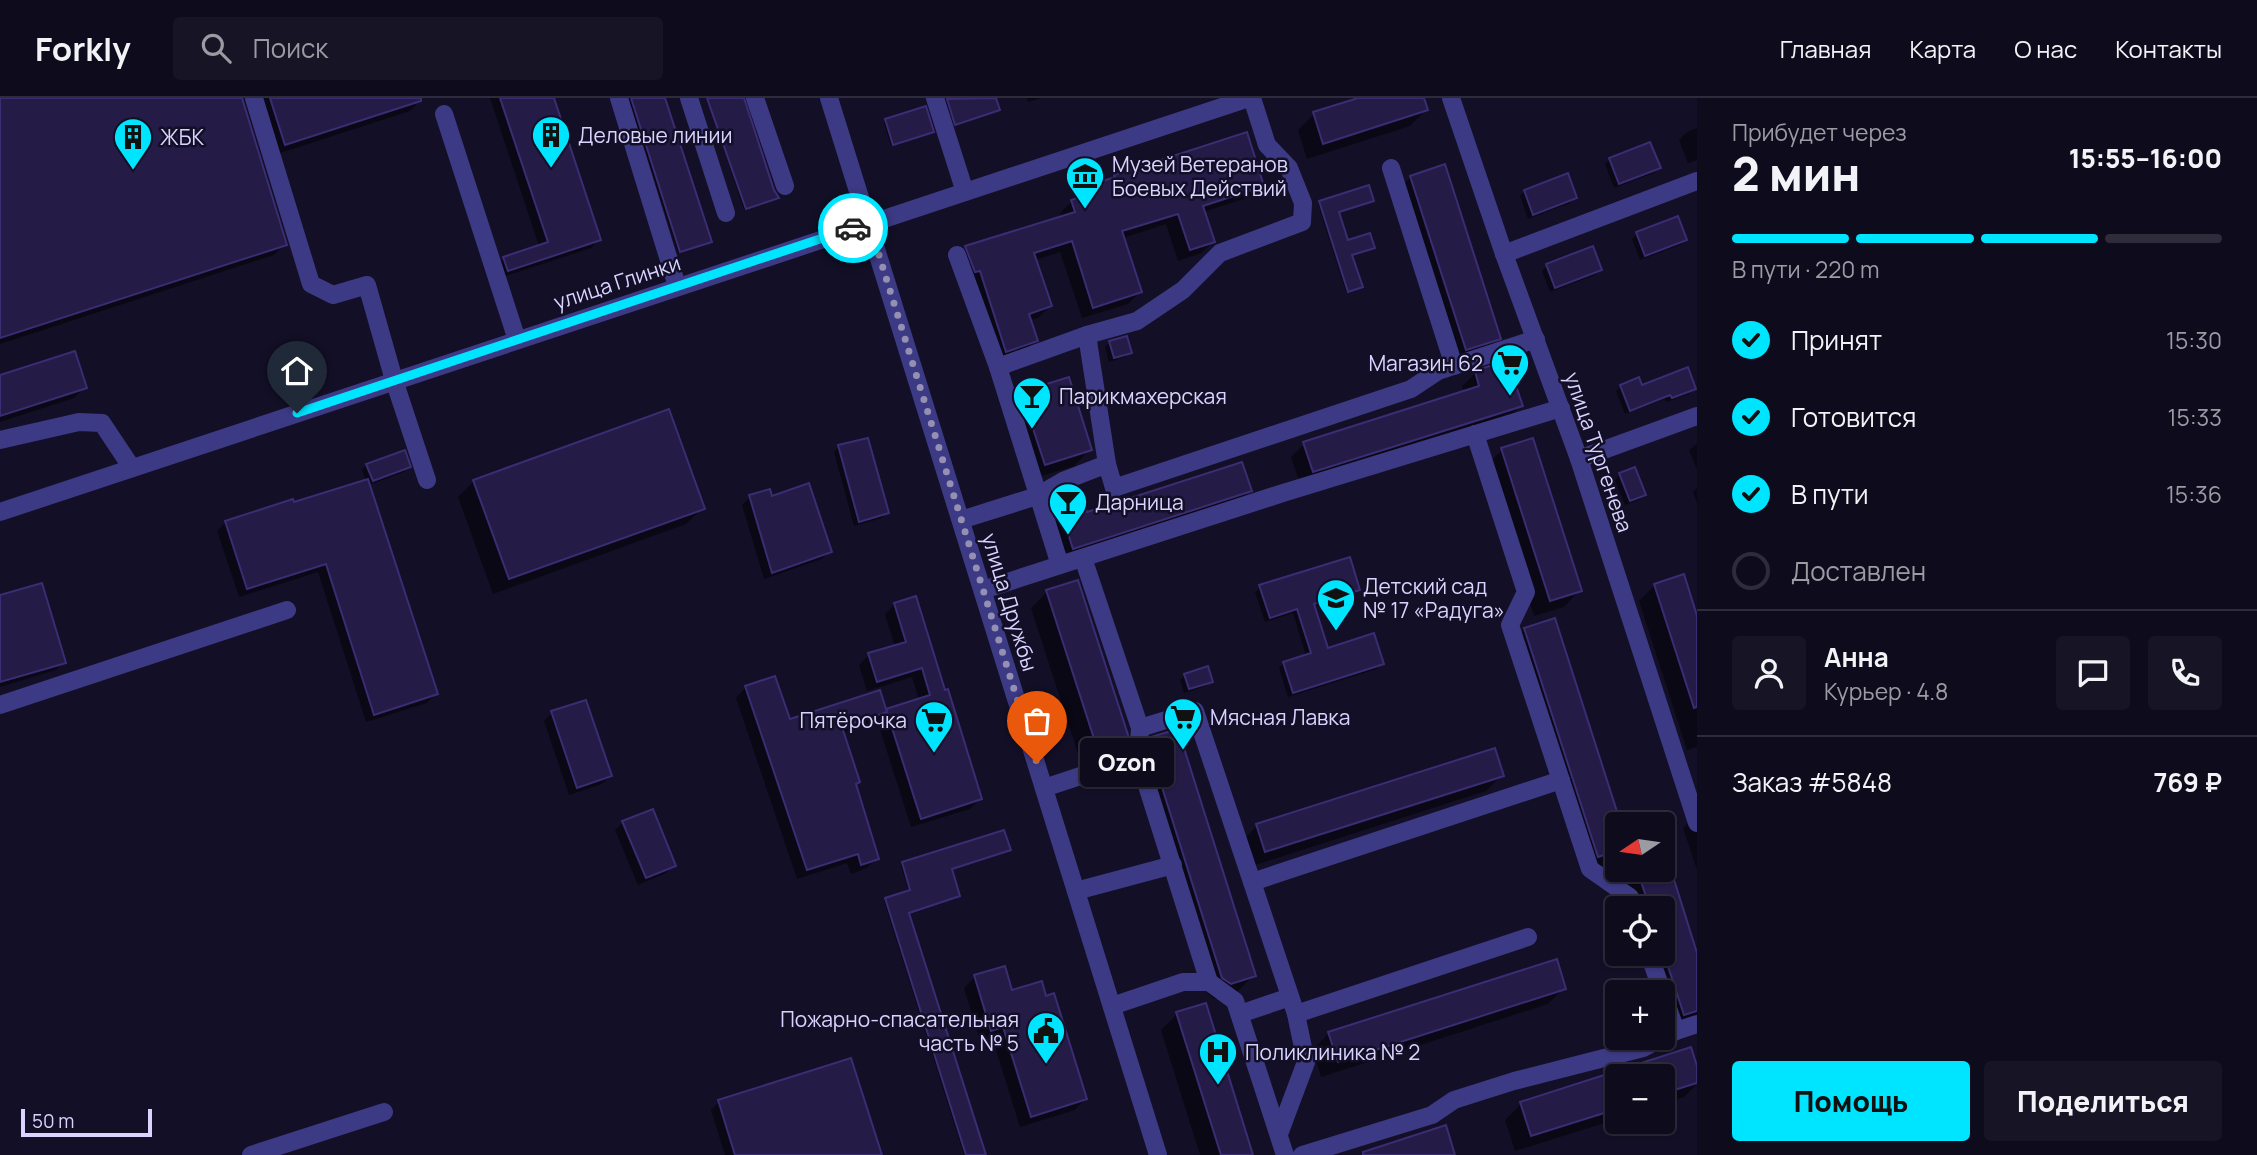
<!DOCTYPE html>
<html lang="ru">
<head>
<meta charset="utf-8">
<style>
	:root { --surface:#0e0b1c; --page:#171425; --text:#f1f3f6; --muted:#9b9ba3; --line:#2e2b3b; --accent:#00e5ff }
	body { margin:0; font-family:Manrope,sans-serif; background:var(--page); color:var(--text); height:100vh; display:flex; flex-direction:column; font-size:26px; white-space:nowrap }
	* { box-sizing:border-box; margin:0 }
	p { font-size:23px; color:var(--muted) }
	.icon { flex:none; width:38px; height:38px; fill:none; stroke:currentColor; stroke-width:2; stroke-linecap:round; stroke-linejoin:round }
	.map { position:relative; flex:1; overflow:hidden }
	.details { display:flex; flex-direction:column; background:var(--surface); width:560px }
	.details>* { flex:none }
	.needle { width:46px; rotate:257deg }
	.controls { position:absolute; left:1605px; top:714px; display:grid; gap:14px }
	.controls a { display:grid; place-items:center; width:70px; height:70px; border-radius:7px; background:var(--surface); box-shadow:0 2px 5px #0004,0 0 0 2px var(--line); font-size:35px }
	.scale { position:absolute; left:21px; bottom:18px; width:131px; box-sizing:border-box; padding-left:7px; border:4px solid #d9d4ff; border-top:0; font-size:19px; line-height:24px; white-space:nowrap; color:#d9d4ff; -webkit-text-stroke:5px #130f26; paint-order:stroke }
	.pin { position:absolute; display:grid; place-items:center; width:60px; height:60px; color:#fff; margin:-72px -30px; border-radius:50% 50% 50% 0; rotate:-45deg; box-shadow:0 0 7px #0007 }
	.pin .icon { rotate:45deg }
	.courier { position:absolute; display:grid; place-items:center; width:70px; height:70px; margin:-35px; border:5px solid #00e5ff; border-radius:50%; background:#fff; color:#222; box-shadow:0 2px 9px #0007 }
	.bubble { position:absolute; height:49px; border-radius:7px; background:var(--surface); box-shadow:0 2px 5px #0004,0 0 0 2px var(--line); font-size:23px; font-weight:800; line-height:49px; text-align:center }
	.headline em { font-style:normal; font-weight:800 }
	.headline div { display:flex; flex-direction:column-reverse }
	.headline { display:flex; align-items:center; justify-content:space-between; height:119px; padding:0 35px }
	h1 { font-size:46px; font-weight:800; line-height:52px }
	.bar { display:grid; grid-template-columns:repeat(4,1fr); gap:10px 7px; align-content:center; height:84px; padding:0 35px }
	.bar i { height:9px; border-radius:5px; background:var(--line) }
	.bar .current { background:var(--accent) }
	.bar p { grid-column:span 4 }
	.line { display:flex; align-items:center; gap:18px; padding:0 35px; border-top:2px solid var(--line) }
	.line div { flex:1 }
	.round { display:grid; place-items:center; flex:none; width:74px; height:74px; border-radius:7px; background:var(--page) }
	ol { padding:0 35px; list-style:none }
	li { display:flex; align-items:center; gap:21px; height:77px }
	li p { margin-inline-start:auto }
	li .icon { padding:7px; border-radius:50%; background:var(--accent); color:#111; stroke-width:4 }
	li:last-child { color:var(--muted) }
	li i { width:38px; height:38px; border:4px solid var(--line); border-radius:50% }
	.button { display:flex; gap:14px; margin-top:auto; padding:14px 35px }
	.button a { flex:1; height:80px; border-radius:7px; background:var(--accent); color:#111; font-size:28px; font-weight:800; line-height:80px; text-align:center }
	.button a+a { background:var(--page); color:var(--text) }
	header { display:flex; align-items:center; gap:42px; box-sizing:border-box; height:98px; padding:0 35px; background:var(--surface); border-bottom:2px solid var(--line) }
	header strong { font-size:33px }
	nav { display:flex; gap:38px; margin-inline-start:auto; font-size:24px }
	.search { width:490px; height:63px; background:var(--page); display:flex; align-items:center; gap:18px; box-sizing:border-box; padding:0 24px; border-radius:7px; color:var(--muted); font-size:26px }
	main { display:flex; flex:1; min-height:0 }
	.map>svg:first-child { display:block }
	.shadow { fill:#0007 }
	.building { fill:#241b47; stroke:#3b2d73; stroke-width:2 }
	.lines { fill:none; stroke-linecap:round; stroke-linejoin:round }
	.minor { stroke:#3d3a85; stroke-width:18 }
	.done { stroke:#948fb3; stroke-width:7; stroke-dasharray:0 12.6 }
	.route { stroke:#00e5ff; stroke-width:9 }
	.labels { text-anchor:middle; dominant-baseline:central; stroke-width:5; stroke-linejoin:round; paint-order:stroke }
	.poi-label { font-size:21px; fill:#d9d4ff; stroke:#130f26; text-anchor:start }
	.street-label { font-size:21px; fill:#d9d4ff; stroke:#130f26 }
</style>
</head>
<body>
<header>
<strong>Forkly</strong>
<div class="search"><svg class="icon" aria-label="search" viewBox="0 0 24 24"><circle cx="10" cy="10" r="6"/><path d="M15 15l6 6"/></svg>Поиск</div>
<nav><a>Главная</a><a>Карта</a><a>О нас</a><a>Контакты</a></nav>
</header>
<main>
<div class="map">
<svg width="1697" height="1057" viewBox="0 0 1697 1057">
	<rect width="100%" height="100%" fill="#130f26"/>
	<g class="shadow">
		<polygon points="0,0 239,0 285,146 274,157 0,246"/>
		<polygon points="256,0 421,0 421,2 410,13 274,57"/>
		<polygon points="490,0 554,0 599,142 591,150 500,180 496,168 504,160 539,148"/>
		<polygon points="628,0 663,0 708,145 678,155"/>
		<polygon points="707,0 742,0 773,92 777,100 775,101 744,112"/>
		<polygon points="954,0 980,0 982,5 998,11 954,27 946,4"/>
		<polygon points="1027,0 1041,0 1028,4"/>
		<polygon points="1364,0 1422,0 1426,12 1410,28 1307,61 1298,32 1314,16"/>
		<polygon points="886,23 930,35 891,48 884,25"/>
		<polygon points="1697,30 1697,62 1688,65 1679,42 1687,34"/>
		<polygon points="1610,61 1659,70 1654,75 1614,90 1605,66"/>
		<polygon points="1115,78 1262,88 1250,99 1203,114 1213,144 1201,155 1178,163 1166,126 1123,140 1140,194 1128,206 1082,220 1060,154 1035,162 1050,208 1038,220 1029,222 1036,242 1024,254 994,264 955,162 966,150 1062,120 1060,115 1072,103 1080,101 1092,88 1111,82"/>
		<polygon points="1411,79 1499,240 1482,256 1449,267 1395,95"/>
		<polygon points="1525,93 1575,99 1570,105 1528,121 1520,98"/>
		<polygon points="1372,102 1337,115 1347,144 1373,149 1351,158 1359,190 1346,194 1318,106 1320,104"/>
		<polygon points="1637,136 1685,142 1680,147 1640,162 1632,141"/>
		<polygon points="1547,168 1600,172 1595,177 1550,194 1542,173"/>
		<polygon points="1110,244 1130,254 1125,259 1109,264 1105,249"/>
		<polygon points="1476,275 1521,308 1508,321 1300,386 1291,359 1304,346 1464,295 1462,288"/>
		<polygon points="0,279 85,289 74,300 0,324"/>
		<polygon points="1621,288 1641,289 1694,290 1689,296 1667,304 1665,301 1625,316 1616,293"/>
		<polygon points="1022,296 1090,351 1074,368 1029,382 1006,312"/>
		<polygon points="1697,346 1697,372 1689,352"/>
		<polygon points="839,349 887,414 882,420 854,428 834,354"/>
		<polygon points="1502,352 1580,492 1564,509 1534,518 1486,368"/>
		<polygon points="367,367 409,368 404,374 369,387 436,596 427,605 366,624 318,474 239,499 217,433 226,424 293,406 366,383 362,372"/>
		<polygon points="1620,376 1644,397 1639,402 1625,407 1615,382"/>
		<polygon points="474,383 703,410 686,426 493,496 458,399"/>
		<polygon points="1697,390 1697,405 1693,394"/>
		<polygon points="1250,393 1234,408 1058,465 1044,421 1059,406 1085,416"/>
		<polygon points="750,399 771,400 830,453 822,461 764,481 742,407"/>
		<polygon points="1682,478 1697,523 1697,649 1687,652 1639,503 1655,487"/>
		<polygon points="1260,489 1358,491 1353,496 1313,509 1327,552 1382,565 1377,571 1288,599 1279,570 1284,565 1306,558 1293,515 1265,524 1255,494"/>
		<polygon points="1047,494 1126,643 1110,660 1082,668 1031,510"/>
		<polygon points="0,499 64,564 56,572 0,589"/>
		<polygon points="895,506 980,701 970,711 911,729 877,622 842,635 858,684 854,688 877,760 867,770 851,776 847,765 797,781 736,600 746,589 788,624 886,614 919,602 912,579 867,593 859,567 869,557 895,549 885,516"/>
		<polygon points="1554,522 1619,726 1617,726 1617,758 1610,765 1582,774 1509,547 1525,531"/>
		<polygon points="1185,577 1211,583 1206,588 1184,595 1180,582"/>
		<polygon points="552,615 610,678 602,686 569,697 544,623"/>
		<polygon points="1152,641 1254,877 1238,893 1214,901 1207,895 1135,667 1136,657"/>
		<polygon points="1502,677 1486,693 1249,769 1241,744 1257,728"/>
		<polygon points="1697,716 1697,772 1683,730"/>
		<polygon points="623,724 674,767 666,775 638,787 615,732"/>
		<polygon points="1009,752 950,772 958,798 908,815 984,1057 964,1057 884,803 909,794 901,768 903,766"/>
		<polygon points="1664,758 1697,861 1697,922 1668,932 1643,856 1662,856 1662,810 1629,810 1620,783 1632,772 1662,772 1662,759"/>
		<polygon points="1003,870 1011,895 1085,1001 1075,1012 1020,1029 992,939 980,942 964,890 975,879"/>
		<polygon points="1564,890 1548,906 1321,979 1313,952 1329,935"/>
		<polygon points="1177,916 1251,1057 1200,1057 1161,932"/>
		<polygon points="1690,952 1697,973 1697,986 1684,999 1662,1006 1662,978 1617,978 1617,1021 1515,1053 1505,1022 1521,1006"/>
		<polygon points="719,1004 880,1057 725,1057 711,1012"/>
	</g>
	<g class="building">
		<polygon points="0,0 242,0 287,147 0,240"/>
		<polygon points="270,0 421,0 421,3 285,47"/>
		<polygon points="500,0 554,0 601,142 508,173 503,159 548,144"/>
		<polygon points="631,0 665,0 712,144 680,154"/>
		<polygon points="707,0 744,0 774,92 779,100 746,111"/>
		<polygon points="996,0 1000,12 955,27 947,1"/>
		<polygon points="1358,0 1424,0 1428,12 1323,46 1313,14"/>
		<polygon points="926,8 934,34 893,47 885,21"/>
		<polygon points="1247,34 1264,88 1203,108 1215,144 1190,152 1178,116 1122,133 1142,194 1093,210 1072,143 1034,155 1052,208 1029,216 1038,243 1006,254 980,173 975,174 965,148 1075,114 1071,102 1094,94 1091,87 1115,79 1114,77"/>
		<polygon points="1650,44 1661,70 1619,86 1609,60"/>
		<polygon points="1445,66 1501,241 1466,252 1410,78"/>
		<polygon points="1568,75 1577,100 1533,117 1524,92"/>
		<polygon points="1369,87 1374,103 1339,114 1348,142 1370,135 1375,150 1352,157 1363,189 1348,194 1319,103"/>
		<polygon points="1678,118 1687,142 1645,158 1636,134"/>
		<polygon points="1593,148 1602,172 1555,190 1546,166"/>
		<polygon points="1127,238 1132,255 1114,260 1109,243"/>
		<polygon points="75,253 87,290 0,318 0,277"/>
		<polygon points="1507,262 1523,308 1313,374 1303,344 1479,288 1475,273"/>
		<polygon points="1688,269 1696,291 1672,300 1670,297 1630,313 1620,287 1639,279 1642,287"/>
		<polygon points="1069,279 1092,352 1045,367 1021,294"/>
		<polygon points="669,311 705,411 509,481 473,382"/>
		<polygon points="868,340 889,415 859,424 838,347"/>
		<polygon points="1533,340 1582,493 1550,503 1501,350"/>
		<polygon points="405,352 411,369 373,383 366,366"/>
		<polygon points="1242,364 1252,393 1073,451 1058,404 1081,397 1087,414"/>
		<polygon points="1635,369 1646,397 1630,403 1619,375"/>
		<polygon points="368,381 438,596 374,617 326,466 247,491 225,423 293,401 294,404"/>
		<polygon points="809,385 832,454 772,475 749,397 770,391 772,398"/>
		<polygon points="1350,459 1360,492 1314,506 1328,550 1374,535 1384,566 1293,595 1283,564 1311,555 1297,511 1270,520 1259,487"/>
		<polygon points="1684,476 1697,518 1697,609 1694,610 1654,486"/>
		<polygon points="1078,482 1128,637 1128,644 1098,653 1046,492"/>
		<polygon points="42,485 66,565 0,584 0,497"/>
		<polygon points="916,498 945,592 948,591 982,701 921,721 886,611 930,597 922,570 877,584 868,555 906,544 894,505"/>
		<polygon points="1555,520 1621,726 1617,726 1617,753 1598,759 1524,530"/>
		<polygon points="1208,568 1213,584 1189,591 1184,576"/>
		<polygon points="775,578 790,621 880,592 887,614 842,629 860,684 856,686 879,761 861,767 858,756 807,772 745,588"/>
		<polygon points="586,602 612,678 577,690 551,613"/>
		<polygon points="1178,631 1256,878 1231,886 1222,880 1150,651 1151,639"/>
		<polygon points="1495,650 1504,678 1265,754 1256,726"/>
		<polygon points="653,711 676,768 646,780 622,723"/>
		<polygon points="1004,732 1011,752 952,771 960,798 909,815 986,1057 966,1057 885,800 910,792 902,764"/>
		<polygon points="1637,772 1671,772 1697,855 1697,913 1684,917 1662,850 1662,810 1650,810"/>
		<polygon points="1557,861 1566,891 1338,964 1328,934"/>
		<polygon points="1005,868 1012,892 1042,883 1046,898 1054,895 1087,1001 1031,1019 1003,929 991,933 974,877"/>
		<polygon points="1206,905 1253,1057 1221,1057 1176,914"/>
		<polygon points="1691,949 1697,968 1697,985 1662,996 1662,978 1617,978 1617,1011 1531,1038 1520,1004"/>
		<polygon points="851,960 882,1057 735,1057 718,1002"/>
		<polygon points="1446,1027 1455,1057 1363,1057 1363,1054"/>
	</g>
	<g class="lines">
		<g class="minor">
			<polyline points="254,0 311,186 333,197 367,187 394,282 427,382"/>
			<polyline points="619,0 677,188"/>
			<polyline points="689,0 726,115"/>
			<polyline points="755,0 785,88"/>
			<polyline points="829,0 1158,1057"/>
			<polyline points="935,0 965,94"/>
			<polyline points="1451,0 1504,156 1579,361 1697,725"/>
			<polyline points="444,16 517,242"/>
			<polyline points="1391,70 1454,268"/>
			<polyline points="1504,156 1697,83"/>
			<polyline points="957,157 998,269 1060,467"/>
			<polyline points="1087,237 1107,366"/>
			<polyline points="998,269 1087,237 1137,223 1183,192 1220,155 1302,124 1303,105 1289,70 1267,47 1252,0"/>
			<polyline points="1475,336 1526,494 1510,527 1590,771 1630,799 1634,810"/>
			<polyline points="0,342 79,324 102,325 132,370"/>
			<polyline points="1579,361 1697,318"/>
			<polyline points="0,414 1249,0"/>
			<polyline points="961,422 1037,398 1063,383 1107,366 1114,390 1411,291 1438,273 1536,241"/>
			<polyline points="1083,460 1140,630 1138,659"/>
			<polyline points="983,492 1283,395 1561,310"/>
			<polyline points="0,607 287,512"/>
			<polyline points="1140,630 1195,613 1296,916 1306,964 1279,1036"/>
			<polyline points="1044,690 1138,659 1209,884"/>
			<polyline points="1252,784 1561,682"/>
			<polyline points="1076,793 1173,767"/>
			<polyline points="1649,856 1676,933"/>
			<polyline points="1112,908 1183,884 1209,884 1235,903 1285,1057"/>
			<polyline points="1240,916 1290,899"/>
			<polyline points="1296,916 1528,839"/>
			<polyline points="251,1057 384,1014"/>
			<polyline points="1302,1057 1432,1017 1454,1002 1514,983 1643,950 1676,933 1697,926"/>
		</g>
	</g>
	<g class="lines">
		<polyline class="done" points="853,130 869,125 1037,665"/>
		<polyline class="route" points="297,315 853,130"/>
	</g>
	<defs>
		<g id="building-pin" transform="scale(2.0125)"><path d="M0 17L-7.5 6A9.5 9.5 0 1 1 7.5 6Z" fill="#00e5ff" stroke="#130f26"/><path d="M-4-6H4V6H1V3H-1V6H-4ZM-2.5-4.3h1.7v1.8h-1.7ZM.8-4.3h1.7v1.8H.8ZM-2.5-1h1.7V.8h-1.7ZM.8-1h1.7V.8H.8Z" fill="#111"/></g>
		<g id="museum-pin" transform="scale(2.0125)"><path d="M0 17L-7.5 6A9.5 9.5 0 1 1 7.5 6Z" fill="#00e5ff" stroke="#130f26"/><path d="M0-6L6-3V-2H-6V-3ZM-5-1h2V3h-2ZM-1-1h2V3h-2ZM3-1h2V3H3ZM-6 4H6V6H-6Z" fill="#111"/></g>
		<g id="supermarket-pin" transform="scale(2.0125)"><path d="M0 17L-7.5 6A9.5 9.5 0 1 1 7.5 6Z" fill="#00e5ff" stroke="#130f26"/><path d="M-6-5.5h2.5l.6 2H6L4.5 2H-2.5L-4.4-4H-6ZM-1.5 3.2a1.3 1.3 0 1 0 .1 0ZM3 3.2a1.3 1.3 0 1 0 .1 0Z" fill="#111"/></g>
		<g id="bar-pin" transform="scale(2.0125)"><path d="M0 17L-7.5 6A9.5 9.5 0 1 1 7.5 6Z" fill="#00e5ff" stroke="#130f26"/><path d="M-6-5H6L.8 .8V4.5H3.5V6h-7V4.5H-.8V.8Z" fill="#111"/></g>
		<g id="school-pin" transform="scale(2.0125)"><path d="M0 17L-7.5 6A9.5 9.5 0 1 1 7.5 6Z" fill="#00e5ff" stroke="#130f26"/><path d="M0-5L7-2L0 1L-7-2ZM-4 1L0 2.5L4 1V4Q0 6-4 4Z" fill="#111"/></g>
		<g id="civic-pin" transform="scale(2.0125)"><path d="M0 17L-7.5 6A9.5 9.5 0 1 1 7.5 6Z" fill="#00e5ff" stroke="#130f26"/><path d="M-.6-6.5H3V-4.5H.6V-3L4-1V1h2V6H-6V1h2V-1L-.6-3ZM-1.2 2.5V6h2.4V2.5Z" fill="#111"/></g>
		<g id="hospital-pin" transform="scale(2.0125)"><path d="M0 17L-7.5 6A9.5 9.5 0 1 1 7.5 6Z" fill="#00e5ff" stroke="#130f26"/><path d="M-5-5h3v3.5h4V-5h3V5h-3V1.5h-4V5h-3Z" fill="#111"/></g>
	</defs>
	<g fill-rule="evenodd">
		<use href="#building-pin" x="551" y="37"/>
		<use href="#building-pin" x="133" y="39"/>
		<use href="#museum-pin" x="1085" y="78"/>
		<use href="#supermarket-pin" x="1510" y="265"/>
		<use href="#bar-pin" x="1032" y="298"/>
		<use href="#bar-pin" x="1068" y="404"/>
		<use href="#school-pin" x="1336" y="500"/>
		<use href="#supermarket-pin" x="1183" y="619"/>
		<use href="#supermarket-pin" x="934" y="622"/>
		<use href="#civic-pin" x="1046" y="933"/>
		<use href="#hospital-pin" x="1218" y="954"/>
	</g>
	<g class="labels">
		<g class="poi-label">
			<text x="578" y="37">Деловые линии</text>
			<text x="160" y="39">ЖБК</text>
			<text x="1112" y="66">Музей Ветеранов<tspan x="1112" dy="24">Боевых Действий</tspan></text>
			<text x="1483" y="265" text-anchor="end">Магазин 62</text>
			<text x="1059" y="298">Парикмахерская</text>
			<text x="1095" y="404">Дарница</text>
			<text x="1363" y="488">Детский сад<tspan x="1363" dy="24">№ 17 «Радуга»</tspan></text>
			<text x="1210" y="619">Мясная Лавка</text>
			<text x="907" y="622" text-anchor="end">Пятёрочка</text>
			<text x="1019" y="921" text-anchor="end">Пожарно-спасательная<tspan x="1019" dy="24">часть № 5</tspan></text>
			<text x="1245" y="954">Поликлиника № 2</text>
		</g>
		<g class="street-label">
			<text transform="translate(617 184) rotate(-18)">улица Глинки</text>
			<text transform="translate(1599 354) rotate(71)">улица Тургенева</text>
			<text transform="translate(1010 504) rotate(73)">улица Дружбы</text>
		</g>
	</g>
</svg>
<div class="controls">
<a><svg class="needle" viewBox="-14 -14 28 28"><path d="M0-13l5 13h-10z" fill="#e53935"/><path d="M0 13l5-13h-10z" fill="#9b9ba3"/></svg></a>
<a><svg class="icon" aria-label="locate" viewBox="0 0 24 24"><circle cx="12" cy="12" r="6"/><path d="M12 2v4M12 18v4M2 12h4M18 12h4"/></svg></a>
<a>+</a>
<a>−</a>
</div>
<div class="scale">50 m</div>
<div class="pin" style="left:1037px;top:665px;background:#ea580c"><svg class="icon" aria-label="bag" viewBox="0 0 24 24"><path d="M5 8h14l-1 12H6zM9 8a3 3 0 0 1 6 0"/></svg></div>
<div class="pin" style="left:297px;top:315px;background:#1f2937"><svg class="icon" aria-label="home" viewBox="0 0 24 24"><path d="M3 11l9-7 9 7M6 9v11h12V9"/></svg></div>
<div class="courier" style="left:853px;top:130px"><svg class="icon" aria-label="car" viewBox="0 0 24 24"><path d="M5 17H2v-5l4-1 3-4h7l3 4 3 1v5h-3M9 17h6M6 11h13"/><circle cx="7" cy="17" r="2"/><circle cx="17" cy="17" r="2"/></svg></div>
<div class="bubble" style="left:1080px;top:640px;width:94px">Ozon</div>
</div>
<section class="details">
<div class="headline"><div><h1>2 мин</h1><p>Прибудет через</p></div><em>15:55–16:00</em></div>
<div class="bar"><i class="current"></i><i class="current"></i><i class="current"></i><i></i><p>В пути · 220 m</p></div>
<ol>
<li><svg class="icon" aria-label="check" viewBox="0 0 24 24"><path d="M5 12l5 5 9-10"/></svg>Принят<p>15:30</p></li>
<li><svg class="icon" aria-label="check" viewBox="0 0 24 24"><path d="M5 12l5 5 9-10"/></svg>Готовится<p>15:33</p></li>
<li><svg class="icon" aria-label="check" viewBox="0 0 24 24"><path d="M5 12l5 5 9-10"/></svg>В пути<p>15:36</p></li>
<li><i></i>Доставлен</li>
</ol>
<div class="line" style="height:126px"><a class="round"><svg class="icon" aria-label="person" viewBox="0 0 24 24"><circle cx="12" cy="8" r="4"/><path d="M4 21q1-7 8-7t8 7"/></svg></a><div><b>Анна</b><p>Курьер · 4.8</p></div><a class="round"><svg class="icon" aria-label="chat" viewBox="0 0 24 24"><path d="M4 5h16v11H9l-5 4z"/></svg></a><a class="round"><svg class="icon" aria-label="phone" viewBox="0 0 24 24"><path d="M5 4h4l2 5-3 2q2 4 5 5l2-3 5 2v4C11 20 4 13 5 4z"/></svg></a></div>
<div class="line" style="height:91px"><div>Заказ #5848</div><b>769 ₽</b></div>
<div class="button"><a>Помощь</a><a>Поделиться</a></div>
</section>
</main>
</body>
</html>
